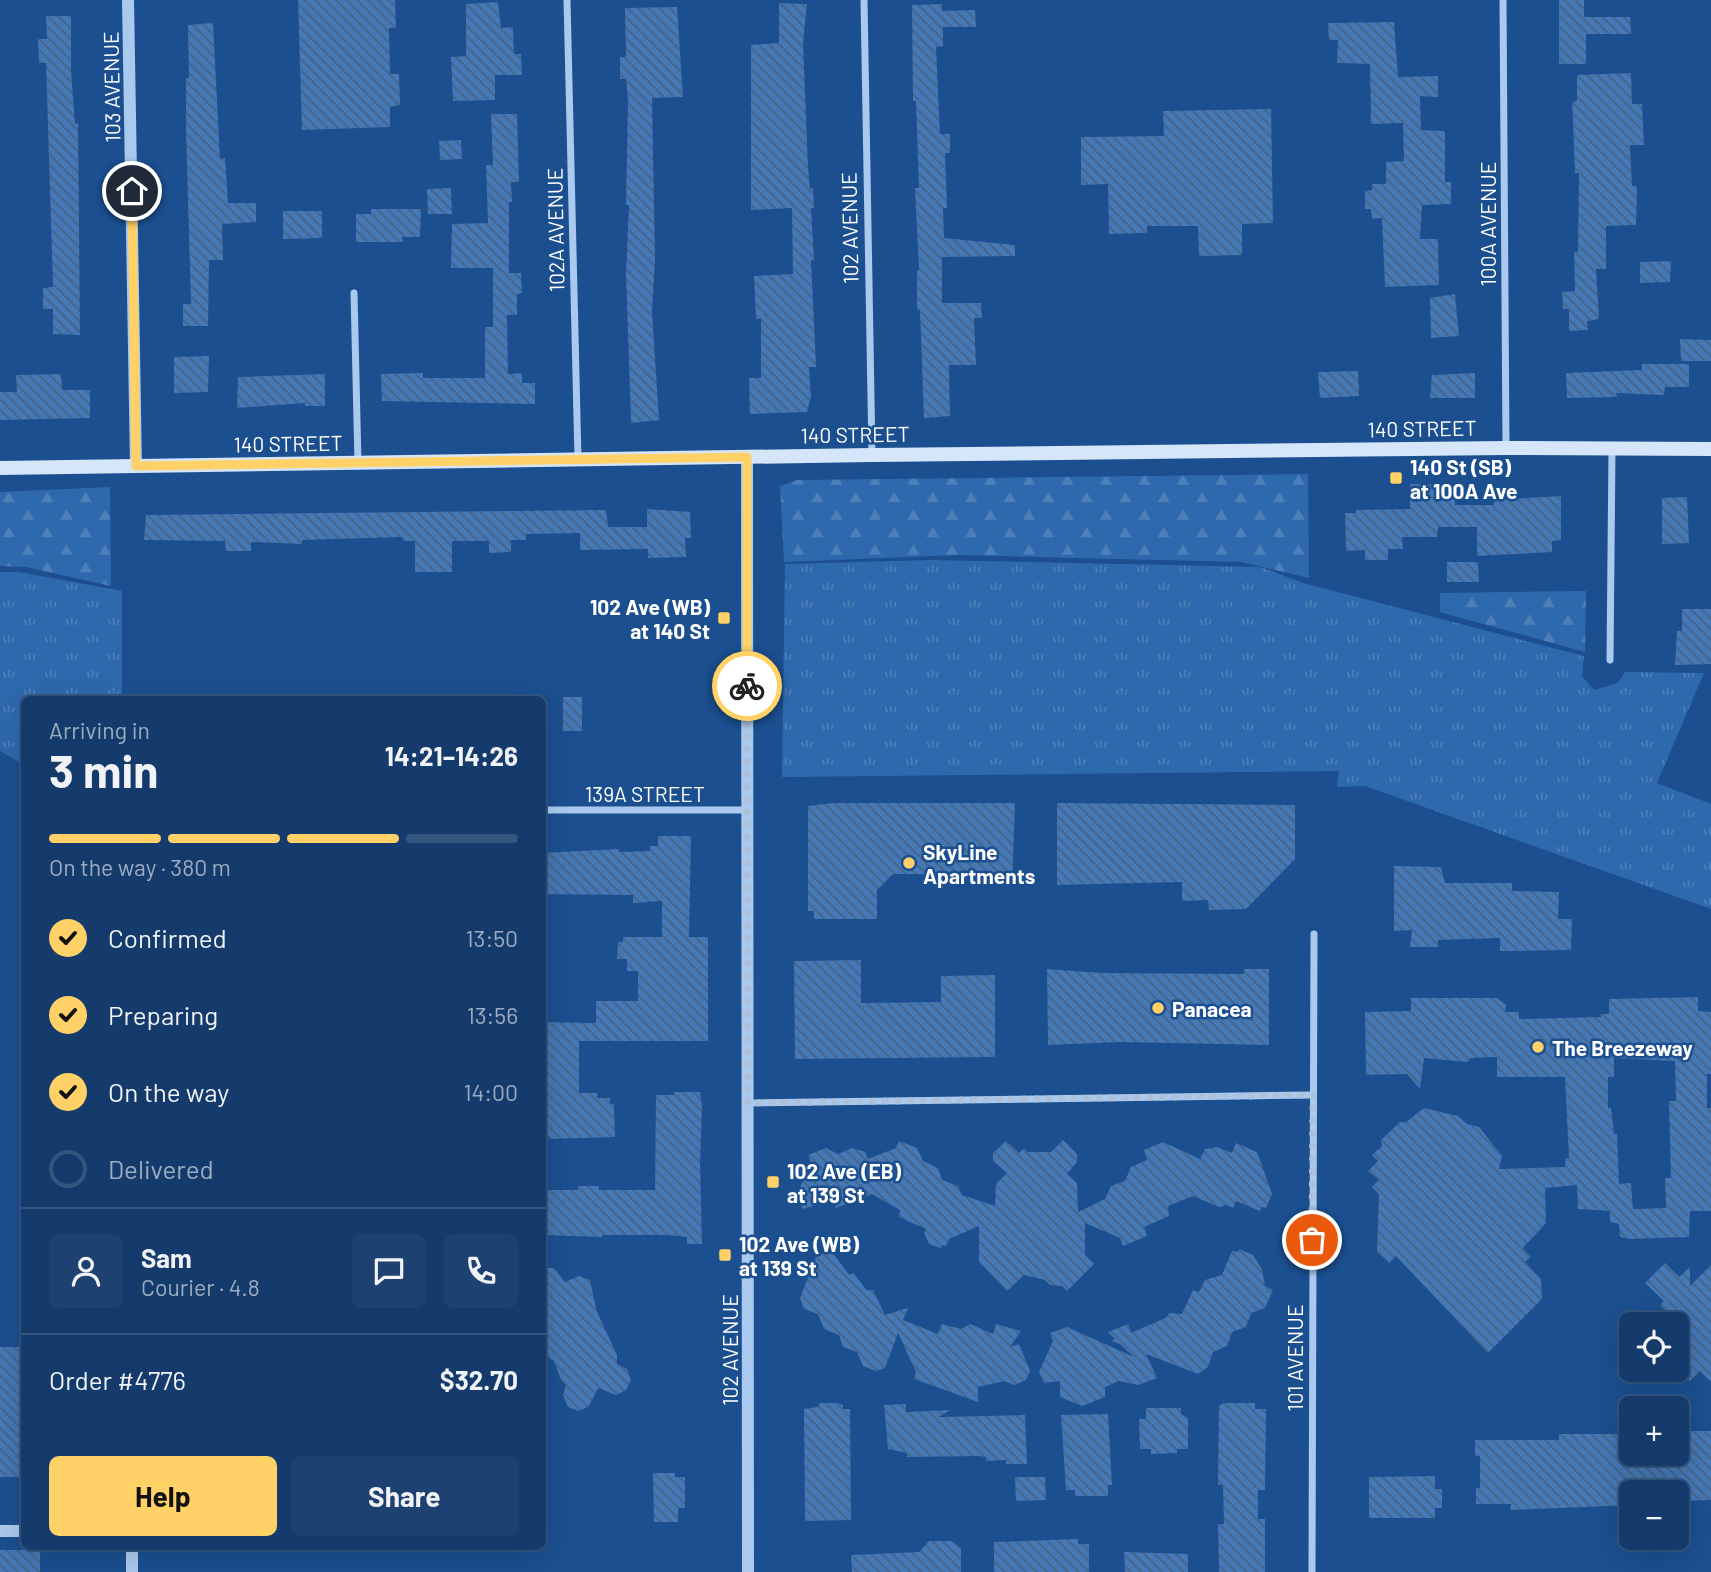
<!DOCTYPE html>
<html lang="en">
<head>
<meta charset="utf-8">
<style>
	:root { --surface:#143b6b; --page:#1d4271; --text:#f1f3f6; --muted:#9dadc1; --line:#33557e; --accent:#ffd166 }
	body { margin:0; font-family:Barlow,sans-serif; background:var(--page); color:var(--text); height:100vh; display:flex; flex-direction:column; font-size:26px; white-space:nowrap }
	* { box-sizing:border-box; margin:0 }
	p { font-size:23px; color:var(--muted) }
	.icon { flex:none; width:38px; height:38px; fill:none; stroke:currentColor; stroke-width:2; stroke-linecap:round; stroke-linejoin:round }
	.map { position:relative; flex:1; overflow:hidden }
	.drawer { position:absolute; left:21px; top:696px; width:525px; height:854px; display:flex; flex-direction:column; background:var(--surface); border-radius:10px; box-shadow:0 7px 28px #0002,0 0 0 2px var(--line) }
	.drawer>* { flex:none }
	.tools { position:absolute; left:1619px; top:1312px; display:grid; gap:14px }
	.tools a { display:grid; place-items:center; width:70px; height:70px; border-radius:10px; background:var(--surface); box-shadow:0 7px 28px #0002,0 0 0 2px var(--line); font-size:35px }
	.pin { position:absolute; display:grid; place-items:center; width:60px; height:60px; color:#fff; margin:-30px; border:4px solid #fff; border-radius:50%; box-shadow:0 2px 7px #0007 }
	.courier { position:absolute; display:grid; place-items:center; width:70px; height:70px; margin:-35px; border:5px solid #ffd166; border-radius:50%; background:#fff; color:#222; box-shadow:0 2px 9px #0007 }
	.overview em { font-style:normal; font-weight:700 }
	.overview div { display:flex; flex-direction:column-reverse }
	.overview { display:flex; align-items:center; justify-content:space-between; height:119px; padding:0 28px }
	h1 { font-size:46px; font-weight:700; line-height:52px }
	.bar { display:grid; grid-template-columns:repeat(4,1fr); gap:10px 7px; align-content:center; height:84px; padding:0 28px }
	.bar i { height:9px; border-radius:5px; background:var(--line) }
	.bar .current { background:var(--accent) }
	.bar p { grid-column:span 4 }
	.line { display:flex; align-items:center; gap:18px; padding:0 28px; border-top:2px solid var(--line) }
	.line div { flex:1 }
	.round { display:grid; place-items:center; flex:none; width:74px; height:74px; border-radius:10px; background:var(--page) }
	ol { padding:0 28px; list-style:none }
	li { display:flex; align-items:center; gap:21px; height:77px }
	li p { margin-inline-start:auto }
	li .icon { padding:7px; border-radius:50%; background:var(--accent); color:#111; stroke-width:4 }
	li:last-child { color:var(--muted) }
	li i { width:38px; height:38px; border:4px solid var(--line); border-radius:50% }
	.cta { display:flex; gap:14px; margin-top:auto; padding:14px 28px }
	.cta a { flex:1; height:80px; border-radius:10px; background:var(--accent); color:#111; font-size:28px; font-weight:700; line-height:80px; text-align:center }
	.cta a+a { background:var(--page); color:var(--text) }
	.map>svg:first-child { display:block }
	.grass { fill:url(#grass-tufts) }
	.forest { fill:url(#forest-firs) }
	.building { fill:url(#building-back-hatch); fill-rule:evenodd }
	.lines { fill:none; stroke-linecap:round; stroke-linejoin:round }
	.minor { stroke:#a9c9ee; stroke-width:7 }
	.tertiary { stroke:#a9c9ee; stroke-width:12 }
	.secondary { stroke:#d6e6fa; stroke-width:14 }
	.done { stroke:#afc1d8; stroke-width:7; stroke-dasharray:0 12.6 }
	.route { stroke:#ffd166; stroke-width:9 }
	.poi-dot { fill:#ffd166; stroke:#1b4f8f; stroke-width:2.5 }
	.labels { text-anchor:middle; dominant-baseline:central; stroke-width:5; stroke-linejoin:round; paint-order:stroke }
	.street-label { font-size:21px; fill:#fff; stroke:#1b4f8f }
	.poi-label { font-size:21px; font-weight:bold; fill:#fff; stroke:#1b4f8f; text-anchor:start }
</style>
</head>
<body>
<div class="map">
<svg width="1711" height="1572" viewBox="0 0 1711 1572">
	<defs>
		<pattern id="grass-tufts" width="24" height="20" patternUnits="userSpaceOnUse" patternTransform="scale(1.75)"><rect width="24" height="20" fill="#2e69ad"/><path d="M3 7l-1-3M5 7V3M7 7l1-3M15 17l-1-3M17 17v-4M19 17l1-3" fill="none" stroke="#4d80b9"/></pattern>
		<pattern id="forest-firs" width="22" height="20" patternUnits="userSpaceOnUse" patternTransform="scale(1.75)"><rect width="22" height="20" fill="#2e69ad"/><path d="M5 1l3.5 6h-7zM16 11l3.5 6h-7z" fill="#4d80b9"/></pattern>
		<pattern id="building-back-hatch" width="6" height="6" patternUnits="userSpaceOnUse" patternTransform="scale(1.75)"><rect width="6" height="6" fill="#4478b7"/><path d="M-1 5l2 2M0 0l6 6M5-1l2 2" fill="none" stroke="#486282"/></pattern>
	</defs>
	<rect width="100%" height="100%" fill="#1b4f8f"/>
	<g class="grass">
		<polygon points="932,560 1261,567 1303,583 1584,656 1582,676 1594,690 1618,683 1625,672 1704,673 1657,783 1711,804 1711,909 1365,786 1337,787 1339,771 782,777 785,564"/>
		<polygon points="0,572 19,572 122,591 122,700 24,700 24,765 0,751"/>
	</g>
	<g class="forest">
		<polygon points="1308,474 1309,578 1241,562 958,555 784,562 780,486 797,480"/>
		<polygon points="110,487 111,586 26,567 0,566 0,492"/>
		<polygon points="1586,591 1585,652 1440,612 1440,593"/>
	</g>
	<g class="building">
		<polygon points="298,0 395,0 396,28 389,28 390,74 399,74 400,105 390,107 390,127 302,130"/>
		<polygon points="1559,0 1584,0 1584,17 1630,17 1631,34 1586,34 1586,64 1559,64"/>
		<polygon points="498,2 501,28 513,27 514,54 521,54 522,75 495,75 495,100 453,101 451,57 466,56 466,4"/>
		<polygon points="779,3 807,4 803,42 808,168 810,189 813,188 814,208 811,208 814,260 811,260 816,367 809,367 811,397 807,412 750,414 749,378 761,378 761,319 756,319 754,276 793,274 792,208 751,210 751,45 779,43"/>
		<polygon points="942,4 942,11 975,10 976,27 943,27 943,46 936,47 940,134 950,134 950,153 945,153 947,208 943,208 944,238 1015,245 1015,256 942,257 942,303 981,303 982,318 974,318 976,365 949,365 950,416 924,418 920,310 917,310 917,271 919,270 915,188 919,188 916,101 913,101 912,5"/>
		<polygon points="677,7 683,97 652,98 655,259 652,312 659,420 631,423 626,273 629,205 626,205 628,100 626,79 620,79 620,57 626,57 625,8"/>
		<polygon points="46,16 71,16 71,70 75,124 78,123 80,335 53,334 53,309 43,309 43,288 53,287 46,63 39,63 38,39 47,39"/>
		<polygon points="1394,22 1398,77 1438,76 1438,97 1420,96 1421,130 1445,131 1445,182 1451,182 1451,204 1422,205 1420,239 1438,239 1439,285 1385,287 1382,218 1372,219 1371,209 1365,209 1365,191 1372,190 1372,184 1386,184 1386,162 1404,161 1403,123 1371,124 1370,64 1337,63 1338,40 1329,40 1328,23"/>
		<polygon points="213,23 220,159 225,158 228,203 256,203 256,222 222,224 223,260 209,260 208,326 183,326 183,304 191,304 186,131 186,78 189,78 188,25"/>
		<polygon points="1631,73 1632,104 1642,104 1644,145 1630,145 1632,186 1637,186 1636,225 1606,226 1606,269 1596,269 1599,319 1587,321 1588,330 1569,331 1569,309 1563,309 1562,292 1575,291 1574,252 1578,252 1579,173 1575,173 1573,122 1572,102 1577,101 1577,75"/>
		<polygon points="1271,109 1273,223 1242,224 1242,255 1199,256 1198,226 1147,226 1147,233 1109,234 1108,184 1081,185 1081,137 1164,136 1163,111"/>
		<polygon points="491,114 517,114 519,182 511,182 512,202 509,202 509,273 521,273 522,293 517,294 517,315 507,315 508,374 522,373 522,383 535,383 535,404 382,401 381,374 423,373 423,378 485,378 485,327 493,327 493,268 451,268 452,224 488,223 486,165 493,165"/>
		<polygon points="461,140 462,159 440,160 439,141"/>
		<polygon points="451,188 452,214 428,214 427,189"/>
		<polygon points="371,209 421,209 420,237 402,237 403,242 356,242 356,214 371,214"/>
		<polygon points="283,211 322,211 322,238 283,239"/>
		<polygon points="1671,261 1670,282 1640,283 1640,262"/>
		<polygon points="1455,294 1459,336 1431,338 1430,298"/>
		<polygon points="1680,339 1711,340 1711,361 1681,361"/>
		<polygon points="209,356 208,392 174,393 174,357"/>
		<polygon points="1642,364 1689,364 1689,387 1665,387 1664,395 1616,393 1617,397 1567,398 1566,373 1642,370"/>
		<polygon points="1358,371 1359,396 1320,398 1318,372"/>
		<polygon points="1475,373 1475,398 1430,398 1432,375"/>
		<polygon points="61,374 62,390 90,390 90,418 0,420 0,392 17,392 16,375"/>
		<polygon points="325,374 325,406 305,406 305,403 237,408 238,377"/>
		<polygon points="1410,484 1446,484 1446,499 1455,499 1455,505 1494,505 1494,500 1561,496 1561,540 1552,541 1552,552 1477,556 1477,527 1438,527 1437,537 1402,537 1403,549 1388,549 1388,560 1365,560 1365,550 1346,551 1345,513 1356,513 1356,510 1410,509"/>
		<polygon points="1687,497 1689,543 1662,544 1662,498"/>
		<polygon points="647,509 690,512 691,538 685,538 686,557 648,558 648,549 580,550 580,533 526,534 526,540 511,540 511,552 489,553 489,541 452,541 452,572 415,572 415,541 404,541 402,537 302,540 302,544 251,542 251,551 226,551 225,541 144,540 146,515 606,510 608,527 647,527"/>
		<polygon points="1447,562 1478,562 1479,582 1447,582"/>
		<polygon points="1682,609 1711,609 1711,664 1675,665 1677,631 1682,631"/>
		<rect x="563" y="697" width="19" height="34"/>
		<polygon points="834,803 1015,803 1012,885 982,885 982,874 893,874 877,890 877,919 814,919 814,911 808,911 808,806"/>
		<polygon points="1057,803 1295,805 1295,859 1246,909 1209,910 1208,900 1182,901 1182,882 1057,885"/>
		<polygon points="658,836 691,836 689,937 708,937 708,1041 579,1041 579,1093 597,1093 597,1098 610,1098 610,1104 614,1104 615,1137 549,1139 549,1136 542,1136 542,1022 596,1023 596,1001 638,1001 638,971 627,971 627,959 617,959 618,942 623,942 623,937 662,937 662,901 633,903 633,895 542,894 542,853 619,849 619,852 650,851 650,846 658,846"/>
		<polygon points="1394,866 1441,867 1445,883 1512,883 1512,891 1559,892 1558,919 1572,919 1571,950 1500,951 1500,938 1438,940 1438,947 1410,947 1412,930 1394,931"/>
		<polygon points="861,960 861,1003 941,1002 941,976 995,975 995,1057 795,1059 794,961"/>
		<polygon points="1047,969 1102,973 1244,974 1244,969 1269,969 1269,1045 1120,1042 1048,1045"/>
		<path d="M1698,997V1011L1711,1012V1074H1707V1108H1711V1211H1690L1689,1237L1630,1239L1620,1237L1619,1224L1610,1222V1211L1578,1209L1577,1185L1545,1188L1546,1223L1523,1248L1531,1257L1525,1262L1541,1279L1542,1299L1488,1353L1396,1256L1389,1263L1377,1252L1379,1194L1372,1187L1379,1180L1368,1171L1378,1161L1372,1155L1382,1146L1381,1140L1400,1122H1406L1424,1108L1458,1116L1467,1124L1479,1127L1502,1156L1499,1169L1565,1167L1566,1158H1569L1565,1077H1497V1057L1471,1058L1467,1062L1424,1058L1420,1089L1407,1074L1366,1075L1365,1012L1411,1011V998H1497L1506,1005L1505,1012H1519V1019L1601,1017V1014H1609V999ZM1614,1058L1675,1061L1676,1101H1669L1671,1178H1665L1666,1208L1633,1209L1631,1183L1619,1184L1617,1134H1614L1611,1108H1608V1077H1614Z"/>
		<polygon points="674,1092 700,1092 702,1106 700,1164 702,1244 687,1244 687,1237 668,1235 602,1235 602,1237 542,1235 542,1190 578,1190 578,1186 599,1186 599,1190 655,1190 656,1095 674,1095"/>
		<polygon points="1063,1140 1077,1154 1077,1162 1067,1174 1077,1183 1078,1212 1105,1199 1111,1186 1125,1181 1131,1167 1147,1160 1144,1150 1163,1142 1200,1159 1205,1149 1217,1147 1232,1153 1236,1143 1257,1152 1272,1194 1266,1208 1262,1207 1260,1211 1236,1201 1233,1208 1227,1205 1219,1207 1193,1196 1168,1206 1169,1216 1144,1227 1147,1236 1123,1246 1120,1238 1085,1223 1085,1255 1094,1264 1067,1291 1062,1286 1050,1285 1045,1280 1024,1275 1007,1291 979,1262 979,1226 949,1239 946,1246 943,1245 941,1248 929,1244 924,1233 926,1229 899,1217 900,1210 872,1194 836,1208 833,1200 803,1209 797,1194 811,1163 808,1155 826,1148 838,1154 852,1148 865,1152 868,1159 896,1148 899,1141 917,1148 923,1161 938,1168 942,1180 958,1186 962,1195 995,1206 996,1184 1007,1173 993,1161 993,1153 1006,1141 1019,1153 1024,1148 1027,1152 1051,1152"/>
		<polygon points="830,1249 849,1275 854,1273 866,1290 873,1290 885,1315 908,1308 903,1320 938,1334 942,1324 961,1329 970,1324 993,1334 996,1324 1021,1331 1010,1347 1019,1344 1030,1371 1026,1380 1014,1385 1004,1381 978,1387 978,1402 914,1379 916,1372 898,1333 885,1368 876,1371 863,1366 857,1352 843,1347 839,1335 824,1329 818,1314 804,1309 800,1298 816,1257"/>
		<polygon points="1239,1249 1253,1255 1262,1269 1265,1286 1273,1290 1265,1308 1251,1313 1246,1327 1232,1332 1227,1346 1213,1352 1208,1367 1198,1374 1146,1354 1157,1378 1138,1385 1119,1381 1105,1387 1105,1397 1082,1406 1060,1397 1060,1381 1044,1383 1039,1372 1053,1341 1050,1333 1067,1327 1134,1357 1120,1344 1112,1341 1115,1339 1108,1332 1128,1324 1131,1333 1151,1324 1153,1327 1152,1324 1167,1317 1169,1313 1182,1314 1193,1290 1199,1292 1205,1280 1222,1275 1232,1251 1238,1252"/>
		<polygon points="1665,1263 1679,1277 1690,1267 1690,1286 1711,1265 1711,1382 1700,1371 1690,1381 1676,1368 1676,1321 1660,1305 1664,1301 1645,1283"/>
		<polygon points="542,1268 554,1268 565,1282 579,1276 590,1280 597,1312 617,1355 617,1364 627,1369 631,1380 626,1390 616,1395 598,1388 589,1406 579,1411 568,1407 563,1395 566,1385 561,1380 554,1361 549,1358 542,1333"/>
		<rect x="0" y="1347" width="24" height="130"/>
		<polygon points="820,1403 836,1403 843,1405 843,1409 850,1409 851,1520 805,1521 804,1409 818,1407"/>
		<polygon points="1224,1403 1255,1403 1255,1409 1266,1409 1265,1490 1258,1490 1258,1519 1265,1519 1265,1572 1219,1572 1218,1524 1224,1524 1223,1485 1218,1485 1219,1406"/>
		<polygon points="906,1404 906,1412 951,1410 938,1417 1025,1415 1027,1464 1006,1464 1006,1460 986,1461 986,1457 979,1456 907,1457 907,1453 888,1449 884,1405"/>
		<polygon points="1146,1408 1181,1408 1181,1414 1188,1418 1188,1449 1177,1449 1177,1453 1151,1454 1151,1449 1140,1449 1139,1419 1146,1419"/>
		<polygon points="1108,1414 1112,1485 1108,1485 1108,1496 1075,1496 1075,1490 1066,1490 1061,1415"/>
		<polygon points="1676,1431 1711,1431 1711,1500 1678,1501 1676,1493 1631,1493 1631,1505 1510,1510 1511,1504 1476,1504 1476,1488 1480,1488 1480,1456 1475,1456 1475,1440 1559,1440 1559,1434 1631,1434 1631,1454 1676,1454"/>
		<polygon points="653,1473 675,1473 675,1477 685,1477 685,1508 678,1508 678,1522 654,1522"/>
		<polygon points="1435,1476 1435,1489 1442,1489 1442,1508 1435,1508 1435,1518 1369,1518 1369,1477"/>
		<polygon points="1015,1477 1045,1477 1046,1500 1016,1501"/>
		<polygon points="1078,1539 1078,1544 1089,1544 1089,1572 994,1572 994,1542"/>
		<polygon points="929,1541 951,1541 961,1548 961,1572 852,1572 851,1555 919,1552"/>
		<rect x="0" y="1550" width="40" height="22"/>
		<polygon points="1124,1552 1188,1554 1188,1572 1125,1572"/>
	</g>
	<g class="lines">
		<g class="minor">
			<polyline points="567,0 578,459"/>
			<polyline points="864,0 872,455"/>
			<polyline points="1503,0 1506,448"/>
			<polyline points="354,293 358,463"/>
			<polyline points="1610,660 1612,450"/>
			<polyline points="542,810 747,810"/>
			<polyline points="748,1103 1313,1095"/>
			<polyline points="1312,1572 1314,934"/>
		</g>
		<g class="tertiary">
			<polyline points="128,0 136,466"/>
			<polyline points="747,457 748,1572"/>
			<polyline points="0,1531 24,1531"/>
			<polyline points="132,1572 132,1547"/>
		</g>
		<polyline class="secondary" points="0,468 872,455 1506,448 1711,449"/>
	</g>
	<g class="lines">
		<polyline class="done" points="747,686 748,1103 1313,1095 1312,1240"/>
		<polyline class="route" points="132,191 136,466 747,457 747,686"/>
	</g>
	<g class="poi-dot">
		<rect x="1389" y="471" width="14" height="14" rx="3.5"/>
		<rect x="717" y="611" width="14" height="14" rx="3.5"/>
		<circle cx="909" cy="863" r="7"/>
		<circle cx="1158" cy="1008" r="7"/>
		<circle cx="1538" cy="1047" r="7"/>
		<rect x="766" y="1175" width="14" height="14" rx="3.5"/>
		<rect x="718" y="1248" width="14" height="14" rx="3.5"/>
	</g>
	<g class="labels">
		<g class="street-label">
			<text transform="translate(111 87) rotate(-91)">103 AVENUE</text>
			<text transform="translate(1487 224) rotate(-90)">100A AVENUE</text>
			<text transform="translate(849 228) rotate(-91)">102 AVENUE</text>
			<text transform="translate(555 230) rotate(-91)">102A AVENUE</text>
			<text transform="translate(1422 428) rotate(-1)">140 STREET</text>
			<text transform="translate(855 434) rotate(-1)">140 STREET</text>
			<text transform="translate(288 443) rotate(-1)">140 STREET</text>
			<text x="645" y="793">139A STREET</text>
			<text transform="translate(729 1350) rotate(-90)">102 AVENUE</text>
			<text transform="translate(1294 1358) rotate(-90)">101 AVENUE</text>
		</g>
		<g class="poi-label">
			<text x="1410" y="466">140 St (SB)<tspan x="1410" dy="24">at 100A Ave</tspan></text>
			<text x="710" y="606" text-anchor="end">102 Ave (WB)<tspan x="710" dy="24">at 140 St</tspan></text>
			<text x="923" y="851">SkyLine<tspan x="923" dy="24">Apartments</tspan></text>
			<text x="1172" y="1008">Panacea</text>
			<text x="1552" y="1047">The Breezeway</text>
			<text x="787" y="1170">102 Ave (EB)<tspan x="787" dy="24">at 139 St</tspan></text>
			<text x="739" y="1243">102 Ave (WB)<tspan x="739" dy="24">at 139 St</tspan></text>
		</g>
	</g>
</svg>
<div class="tools">
<a><svg class="icon" aria-label="locate" viewBox="0 0 24 24"><circle cx="12" cy="12" r="6"/><path d="M12 2v4M12 18v4M2 12h4M18 12h4"/></svg></a>
<a>+</a>
<a>−</a>
</div>
<div class="pin" style="left:1312px;top:1240px;background:#ea580c"><svg class="icon" aria-label="bag" viewBox="0 0 24 24"><path d="M5 8h14l-1 12H6zM9 8a3 3 0 0 1 6 0"/></svg></div>
<div class="pin" style="left:132px;top:191px;background:#1f2937"><svg class="icon" aria-label="home" viewBox="0 0 24 24"><path d="M3 11l9-7 9 7M6 9v11h12V9"/></svg></div>
<div class="courier" style="left:747px;top:686px"><svg class="icon" aria-label="bike" viewBox="0 0 24 24"><circle cx="6" cy="16" r="4"/><circle cx="18" cy="16" r="4"/><path d="M6 16l4-8h5l3 8M10 8l3 8H6M13 5h3"/></svg></div>
<section class="drawer">
<div class="overview"><div><h1>3 min</h1><p>Arriving in</p></div><em>14:21–14:26</em></div>
<div class="bar"><i class="current"></i><i class="current"></i><i class="current"></i><i></i><p>On the way · 380 m</p></div>
<ol>
<li><svg class="icon" aria-label="check" viewBox="0 0 24 24"><path d="M5 12l5 5 9-10"/></svg>Confirmed<p>13:50</p></li>
<li><svg class="icon" aria-label="check" viewBox="0 0 24 24"><path d="M5 12l5 5 9-10"/></svg>Preparing<p>13:56</p></li>
<li><svg class="icon" aria-label="check" viewBox="0 0 24 24"><path d="M5 12l5 5 9-10"/></svg>On the way<p>14:00</p></li>
<li><i></i>Delivered</li>
</ol>
<div class="line" style="height:126px"><a class="round"><svg class="icon" aria-label="person" viewBox="0 0 24 24"><circle cx="12" cy="8" r="4"/><path d="M4 21q1-7 8-7t8 7"/></svg></a><div><b>Sam</b><p>Courier · 4.8</p></div><a class="round"><svg class="icon" aria-label="chat" viewBox="0 0 24 24"><path d="M4 5h16v11H9l-5 4z"/></svg></a><a class="round"><svg class="icon" aria-label="phone" viewBox="0 0 24 24"><path d="M5 4h4l2 5-3 2q2 4 5 5l2-3 5 2v4C11 20 4 13 5 4z"/></svg></a></div>
<div class="line" style="height:91px"><div>Order #4776</div><b>$32.70</b></div>
<div class="cta"><a>Help</a><a>Share</a></div>
</section>
</div>
</body>
</html>
